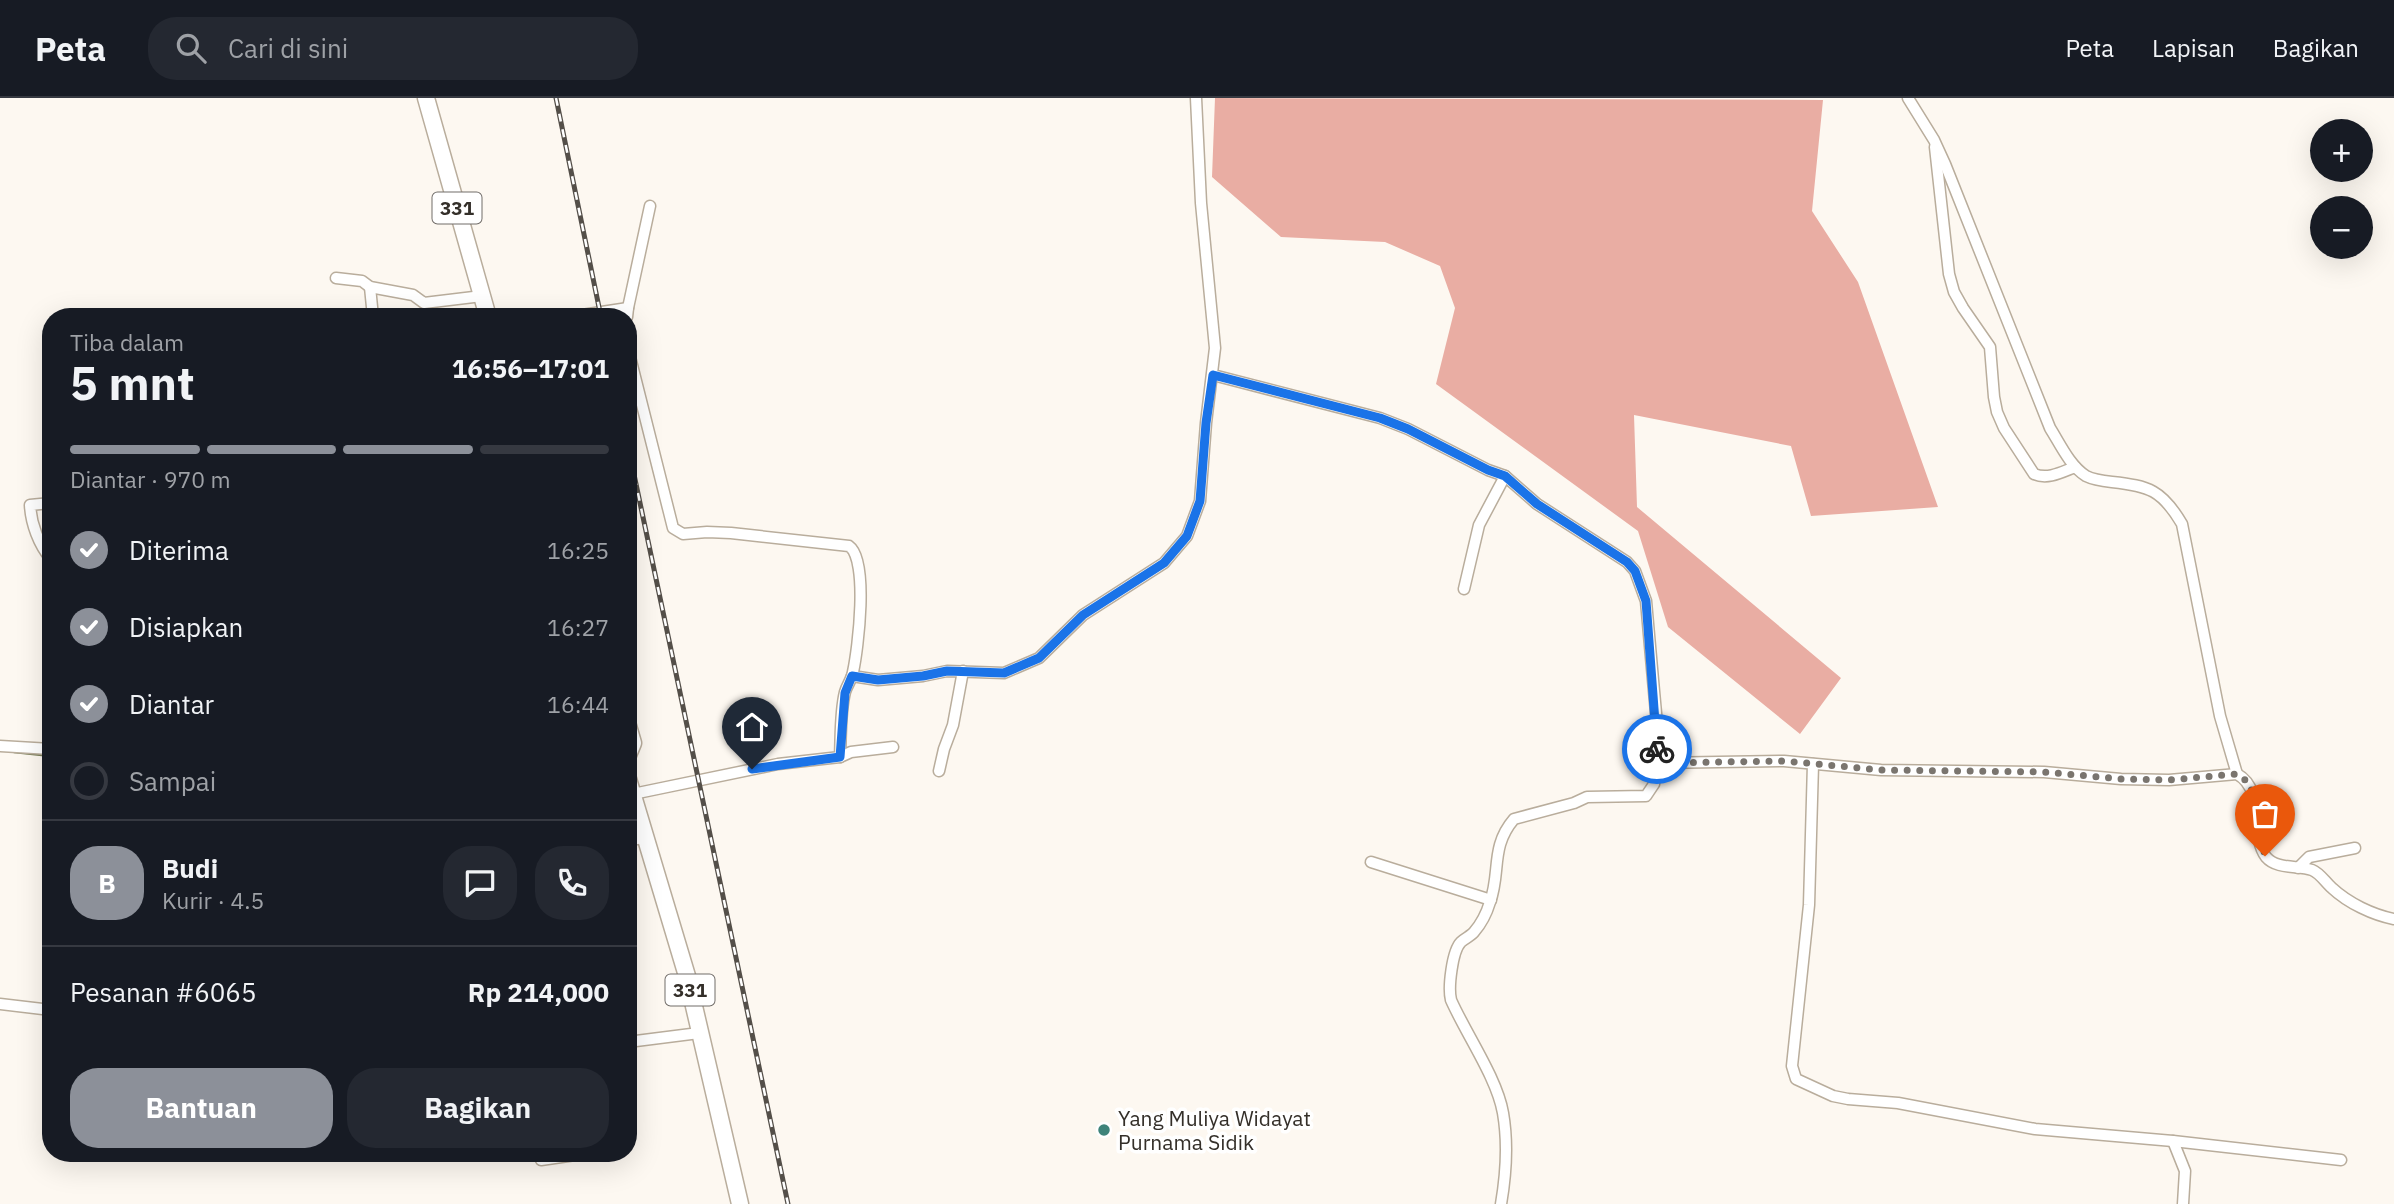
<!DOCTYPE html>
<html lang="id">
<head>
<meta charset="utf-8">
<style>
	:root { --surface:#171b24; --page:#242831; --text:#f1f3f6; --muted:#9ea1a6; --line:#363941; --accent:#8c9099 }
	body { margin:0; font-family:"IBM Plex Sans",sans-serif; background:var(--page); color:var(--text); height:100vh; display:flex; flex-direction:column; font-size:26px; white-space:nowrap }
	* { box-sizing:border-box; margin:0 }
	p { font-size:23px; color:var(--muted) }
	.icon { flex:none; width:38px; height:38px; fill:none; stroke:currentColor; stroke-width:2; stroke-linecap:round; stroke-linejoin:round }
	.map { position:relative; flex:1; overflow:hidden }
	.side { position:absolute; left:42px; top:210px; width:595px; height:854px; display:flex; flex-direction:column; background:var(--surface); border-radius:28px; box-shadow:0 7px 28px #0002 }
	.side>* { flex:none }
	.tools { position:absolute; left:2310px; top:21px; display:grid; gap:14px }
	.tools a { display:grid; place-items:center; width:63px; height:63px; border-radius:50%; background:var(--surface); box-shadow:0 7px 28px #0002; font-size:35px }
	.pin { position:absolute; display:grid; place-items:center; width:60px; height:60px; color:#fff; margin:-72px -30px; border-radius:50% 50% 50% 0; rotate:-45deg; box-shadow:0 0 7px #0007 }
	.pin .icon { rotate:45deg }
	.courier { position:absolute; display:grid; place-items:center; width:70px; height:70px; margin:-35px; border:5px solid #1a73e8; border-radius:50%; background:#fff; color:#222; box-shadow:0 2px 9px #0007 }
	.overview em { font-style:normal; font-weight:700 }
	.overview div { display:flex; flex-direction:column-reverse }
	.overview { display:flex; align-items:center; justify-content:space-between; height:119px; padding:0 28px }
	h1 { font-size:46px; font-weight:700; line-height:52px }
	.bar { display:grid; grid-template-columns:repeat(4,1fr); gap:10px 7px; align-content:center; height:84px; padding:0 28px }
	.bar i { height:9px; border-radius:5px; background:var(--line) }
	.bar .selected { background:var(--accent) }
	.bar p { grid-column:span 4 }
	.line { display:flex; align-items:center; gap:18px; padding:0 28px; border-top:2px solid var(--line) }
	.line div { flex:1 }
	.round { display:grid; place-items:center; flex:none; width:74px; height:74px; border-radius:28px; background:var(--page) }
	ol { padding:0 28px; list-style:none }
	li { display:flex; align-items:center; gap:21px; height:77px }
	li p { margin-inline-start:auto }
	li .icon { padding:7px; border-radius:50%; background:var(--accent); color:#fff; stroke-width:4 }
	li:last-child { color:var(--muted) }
	li i { width:38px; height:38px; border:4px solid var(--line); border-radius:50% }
	.primary-button { display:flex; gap:14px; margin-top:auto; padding:14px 28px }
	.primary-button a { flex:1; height:80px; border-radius:28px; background:var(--accent); color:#fff; font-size:28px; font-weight:700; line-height:80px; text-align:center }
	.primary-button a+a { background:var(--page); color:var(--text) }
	header { display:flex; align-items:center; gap:42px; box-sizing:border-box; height:98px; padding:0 35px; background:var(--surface); border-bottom:2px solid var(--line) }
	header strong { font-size:33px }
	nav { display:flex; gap:38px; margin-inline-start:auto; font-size:24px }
	.search { width:490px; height:63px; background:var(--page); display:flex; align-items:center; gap:18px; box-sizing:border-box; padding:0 24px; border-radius:28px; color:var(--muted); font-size:26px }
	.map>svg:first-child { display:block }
	.forest { fill:#e9ada3 }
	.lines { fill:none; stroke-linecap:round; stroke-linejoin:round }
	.stream { stroke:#7a805a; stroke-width:2.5 }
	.street-casing { stroke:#b9ad9c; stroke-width:13 }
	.primary-casing { stroke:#b9ad9c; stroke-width:19 }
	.street { stroke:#fff; stroke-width:10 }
	.primary { stroke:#fff; stroke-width:16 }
	.rail-casing { stroke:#544f49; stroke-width:5 }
	.rail { stroke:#fff; stroke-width:2.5; stroke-dasharray:8; stroke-linecap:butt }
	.done { stroke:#7a756f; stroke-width:7; stroke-dasharray:0 12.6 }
	.route { stroke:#1a73e8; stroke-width:9 }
	.poi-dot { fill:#3e8379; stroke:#fff; stroke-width:2.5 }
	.labels { text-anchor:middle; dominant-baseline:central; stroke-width:7; stroke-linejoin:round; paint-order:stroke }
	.shield { fill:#fff; stroke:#716d69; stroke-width:2 }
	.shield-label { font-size:19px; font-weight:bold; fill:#342f29 }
	.poi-label { font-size:21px; fill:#342f29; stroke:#fff; text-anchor:start }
</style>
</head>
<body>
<header>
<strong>Peta</strong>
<div class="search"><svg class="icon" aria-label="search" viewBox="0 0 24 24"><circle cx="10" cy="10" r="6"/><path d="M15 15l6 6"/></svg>Cari di sini</div>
<nav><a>Peta</a><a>Lapisan</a><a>Bagikan</a></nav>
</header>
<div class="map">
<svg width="2394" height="1106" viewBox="0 0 2394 1106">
	<rect width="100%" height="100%" fill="#fdf8f1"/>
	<polygon class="forest" points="1215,0 1823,2 1812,113 1858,184 1938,409 1811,418 1791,348 1634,317 1637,409 1841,580 1800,636 1668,529 1638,433 1436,286 1455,210 1440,168 1385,144 1281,139 1212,79"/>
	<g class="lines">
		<polyline class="stream" points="14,654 51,658"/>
		<g class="street-casing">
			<g id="street">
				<path d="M1908,0L1934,42L1945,66L2050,330C2060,346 2070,368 2086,378C2094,382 2103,383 2112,384C2149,388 2162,392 2182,426L2220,618L2237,676"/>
				<path d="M1935,49L1949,176L1954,194L1963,210L1990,249L1994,299L1997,314L2004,330L2034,376C2048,382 2062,374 2075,369"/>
				<polyline points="336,180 362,183 370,189 413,197 424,205 482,198"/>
				<polyline points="370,189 373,219"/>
				<polyline points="628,210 650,108"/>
				<polyline points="569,219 628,210 627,219"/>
				<path d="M628,251L673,430L683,436L707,434L731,435L849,448C869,462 858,551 853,574C852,581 847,587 845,594C840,614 841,639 840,659L778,666L633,696"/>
				<path d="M1213,277L1380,320L1408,331L1488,372L1505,378L1537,406L1627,464L1635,473L1646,503L1653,582L1658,637L1657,665L1654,686L1646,698L1587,699L1574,705L1514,721C1490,749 1501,774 1490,804C1487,814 1481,826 1474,834C1471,838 1465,840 1461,844C1452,853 1448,890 1451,902C1466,936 1497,980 1503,1015C1508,1044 1506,1077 1501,1106"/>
				<path d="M51,405L30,407C31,426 39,447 51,461"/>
				<polyline points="1464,491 1479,427 1505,378"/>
				<polyline points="852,578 878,582 923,578 947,573 1004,575 1039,560 1083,517 1164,465 1187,438 1200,403 1206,325 1215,250 1201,105 1196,0"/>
				<polyline points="0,648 51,651"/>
				<polyline points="840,659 851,654 893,649"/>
				<path d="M1657,665L1784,663L1881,672L2044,674L2121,681L2169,682L2237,676C2266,692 2249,736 2266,759C2277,772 2299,767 2312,772C2320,775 2326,785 2332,790C2348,805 2373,817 2394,821"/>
				<polyline points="1813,666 1809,807 1792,968 1796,981 1833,998 1848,1001 1898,1005 2035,1031 2173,1043 2341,1062"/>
				<polyline points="939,673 944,651 953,627 963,573"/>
				<polyline points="628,743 646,739"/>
				<polyline points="1371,764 1491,802"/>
				<polyline points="2298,770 2309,759 2355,750"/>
				<polyline points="0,906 51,912"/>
				<polyline points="628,944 699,935"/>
				<polyline points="2173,1043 2185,1073 2183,1106"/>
				<polyline points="541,1055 541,1062 575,1057"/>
			</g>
		</g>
		<g class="primary-casing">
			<g id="primary">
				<polyline points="426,0 488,219"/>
				<polyline points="628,628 633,645 628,657"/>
				<polyline points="628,681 687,878 740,1106"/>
			</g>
		</g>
		<use href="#street" class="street"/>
		<use href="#primary" class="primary"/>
		<g class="rail-casing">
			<g id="rail">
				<polyline points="556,0 601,219"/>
				<polyline points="628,348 788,1106"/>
			</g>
		</g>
		<use href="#rail" class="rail"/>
	</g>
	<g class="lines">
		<polyline class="done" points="1657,651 1657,665 1784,663 1881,672 2044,674 2121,681 2169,682 2237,676 2249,685 2251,690 2265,758"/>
		<polyline class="route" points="752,671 840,659 845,595 852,578 878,582 923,578 947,573 1004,575 1039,560 1083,517 1164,465 1187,438 1200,403 1206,325 1213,277 1380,320 1408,331 1488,372 1505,378 1537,406 1627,464 1635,473 1646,503 1657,651"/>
	</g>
	<circle class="poi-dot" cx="1104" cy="1032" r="7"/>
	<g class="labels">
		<g class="shield">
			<rect x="432.5" y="94.5" width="49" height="31" rx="5"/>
			<rect x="665.5" y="876.5" width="49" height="31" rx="5"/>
		</g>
		<g class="shield-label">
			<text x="457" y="110">331</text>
			<text x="690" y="892">331</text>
		</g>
		<g class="poi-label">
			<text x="1118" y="1020">Yang Muliya Widayat<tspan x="1118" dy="24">Purnama Sidik</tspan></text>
		</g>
	</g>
</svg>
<div class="tools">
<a>+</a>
<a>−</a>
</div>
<div class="pin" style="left:2265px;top:758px;background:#ea580c"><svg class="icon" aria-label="bag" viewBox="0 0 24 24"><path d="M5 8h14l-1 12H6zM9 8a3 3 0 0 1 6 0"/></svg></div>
<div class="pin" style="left:752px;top:671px;background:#1f2937"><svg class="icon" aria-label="home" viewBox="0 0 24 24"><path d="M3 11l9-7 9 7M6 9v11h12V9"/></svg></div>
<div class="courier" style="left:1657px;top:651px"><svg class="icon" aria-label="bike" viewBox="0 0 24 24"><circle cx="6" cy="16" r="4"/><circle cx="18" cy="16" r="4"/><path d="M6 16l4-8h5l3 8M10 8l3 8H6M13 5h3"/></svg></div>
<section class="side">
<div class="overview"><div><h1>5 mnt</h1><p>Tiba dalam</p></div><em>16:56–17:01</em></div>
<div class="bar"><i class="selected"></i><i class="selected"></i><i class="selected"></i><i></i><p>Diantar · 970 m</p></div>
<ol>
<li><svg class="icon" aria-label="check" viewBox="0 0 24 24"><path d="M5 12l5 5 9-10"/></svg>Diterima<p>16:25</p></li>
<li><svg class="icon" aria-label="check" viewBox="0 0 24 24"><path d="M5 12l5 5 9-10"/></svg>Disiapkan<p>16:27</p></li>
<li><svg class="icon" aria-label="check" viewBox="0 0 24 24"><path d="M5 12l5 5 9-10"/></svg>Diantar<p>16:44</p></li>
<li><i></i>Sampai</li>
</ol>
<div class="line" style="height:126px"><b class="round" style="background:var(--accent);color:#fff">B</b><div><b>Budi</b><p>Kurir · 4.5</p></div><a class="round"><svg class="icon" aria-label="chat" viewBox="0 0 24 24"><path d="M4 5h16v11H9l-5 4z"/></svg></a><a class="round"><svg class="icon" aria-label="phone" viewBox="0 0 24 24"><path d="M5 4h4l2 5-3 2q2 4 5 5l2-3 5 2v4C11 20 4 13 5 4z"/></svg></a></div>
<div class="line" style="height:91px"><div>Pesanan #6065</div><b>Rp 214,000</b></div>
<div class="primary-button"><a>Bantuan</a><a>Bagikan</a></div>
</section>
</div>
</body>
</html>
